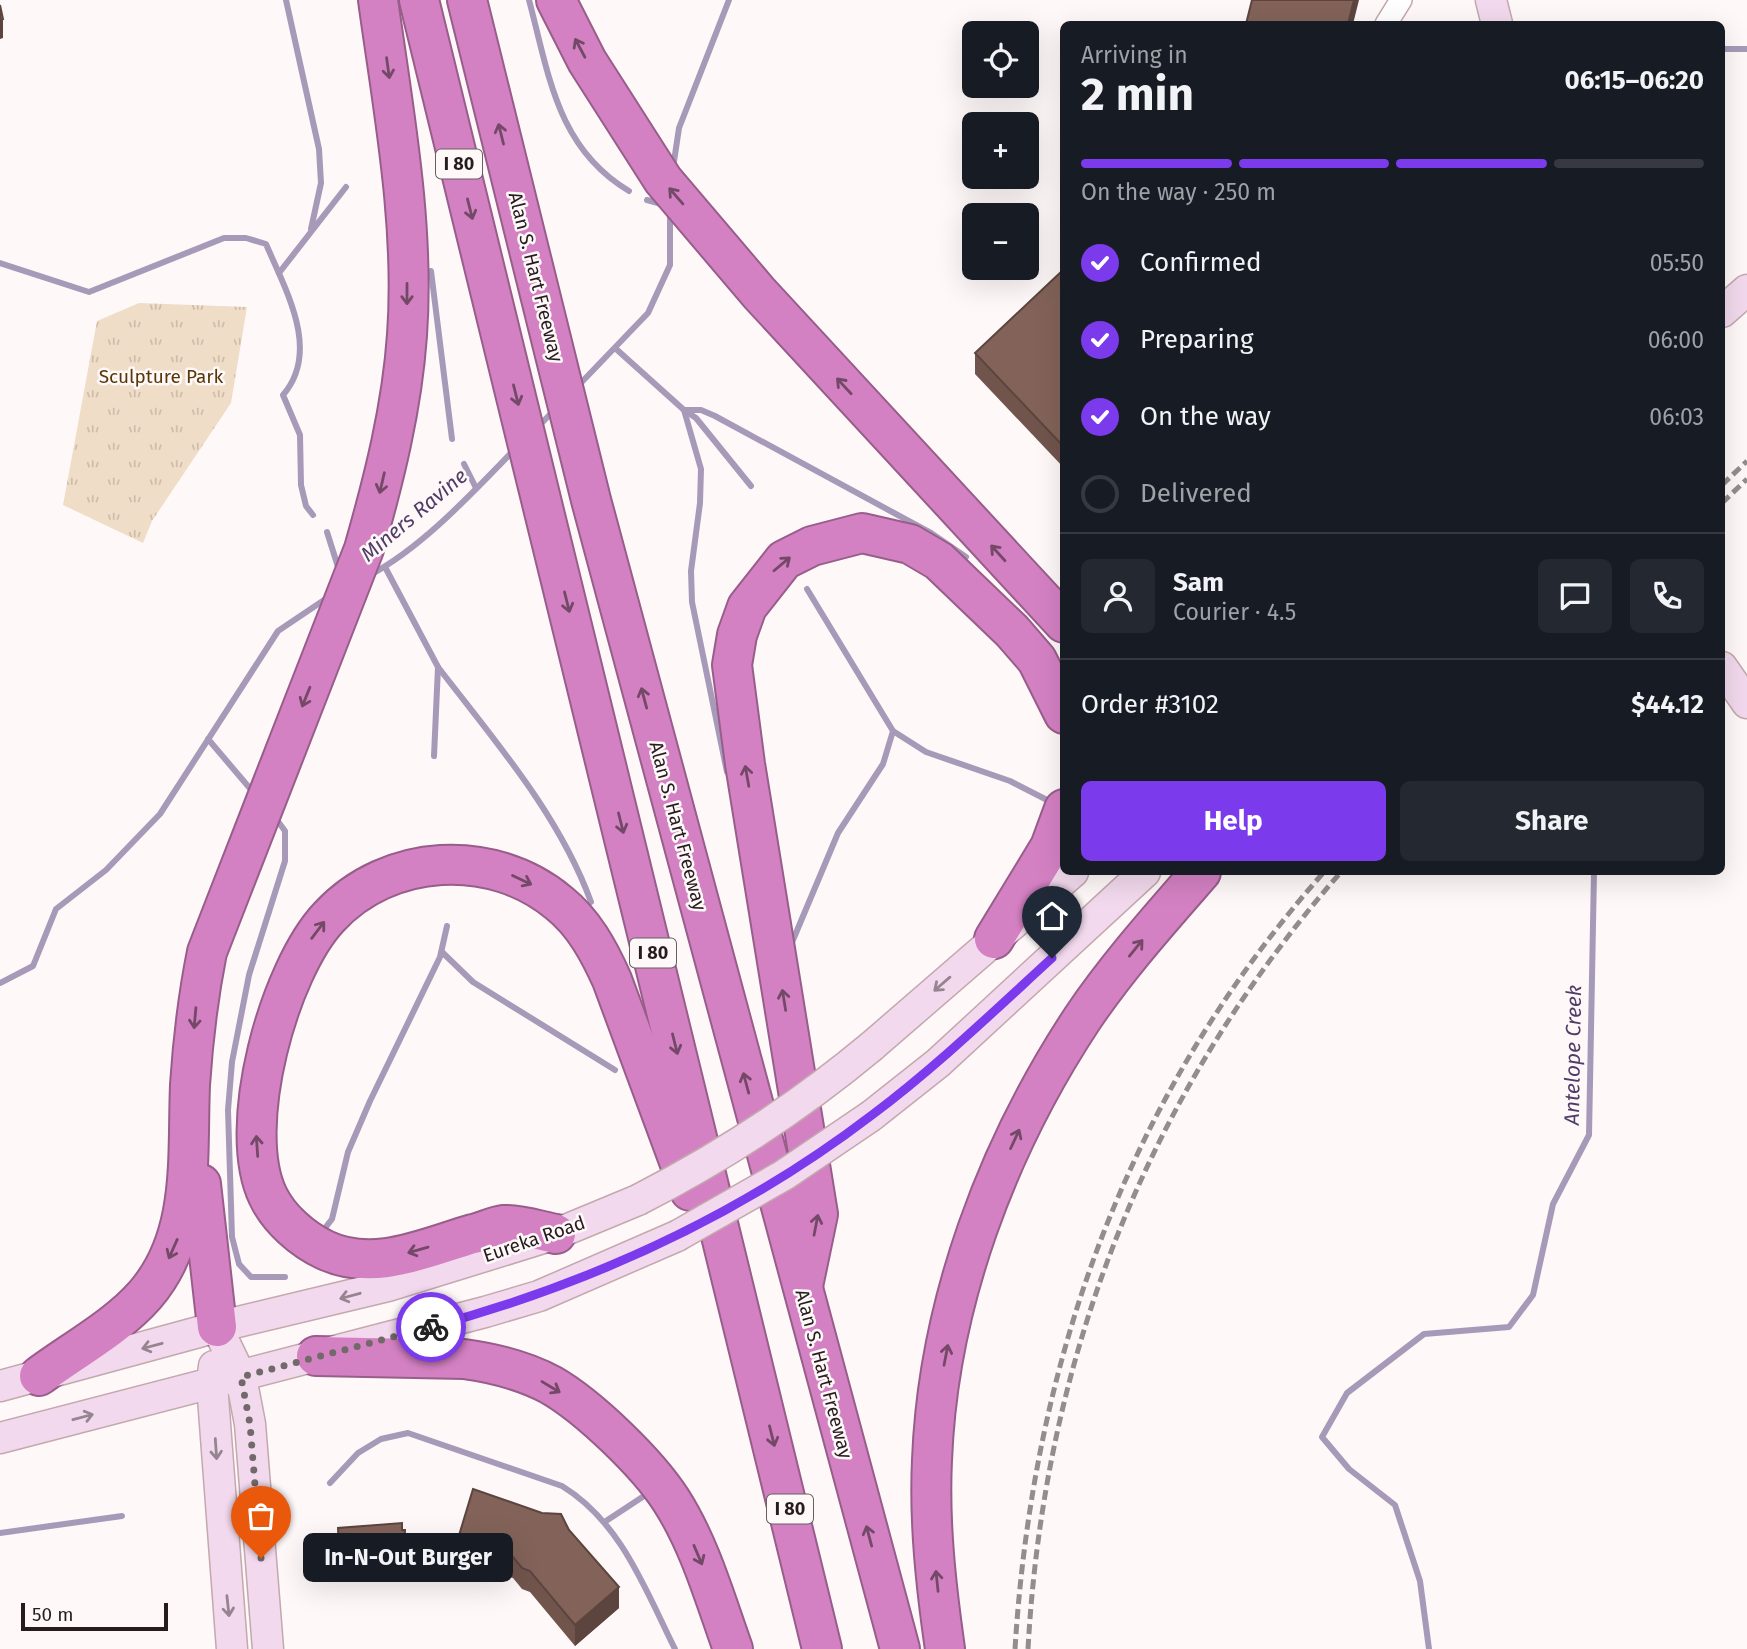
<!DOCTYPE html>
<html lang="en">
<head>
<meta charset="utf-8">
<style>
	:root { --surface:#171b24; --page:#242831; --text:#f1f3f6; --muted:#9ea1a6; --line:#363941; --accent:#7c3aed }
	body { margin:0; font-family:"Fira Sans",sans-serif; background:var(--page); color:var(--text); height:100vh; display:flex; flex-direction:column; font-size:26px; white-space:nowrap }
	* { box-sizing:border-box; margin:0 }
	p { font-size:23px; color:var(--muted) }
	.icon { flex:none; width:38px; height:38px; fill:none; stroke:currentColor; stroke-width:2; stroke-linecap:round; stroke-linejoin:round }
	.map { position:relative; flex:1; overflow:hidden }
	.side { position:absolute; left:1060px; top:21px; width:665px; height:854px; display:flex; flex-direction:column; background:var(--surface); border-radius:10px; box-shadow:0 7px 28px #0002 }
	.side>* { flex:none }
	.tools { position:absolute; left:962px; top:21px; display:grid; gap:14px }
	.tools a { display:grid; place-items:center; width:77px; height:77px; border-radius:10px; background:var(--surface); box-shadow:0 7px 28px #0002; font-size:35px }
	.scale { position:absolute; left:21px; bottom:18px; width:147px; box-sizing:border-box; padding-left:7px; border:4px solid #261c1e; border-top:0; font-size:19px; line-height:24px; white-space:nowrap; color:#261c1e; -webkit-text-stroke:5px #fef8f9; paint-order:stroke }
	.pin { position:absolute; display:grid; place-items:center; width:60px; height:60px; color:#fff; margin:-72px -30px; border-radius:50% 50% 50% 0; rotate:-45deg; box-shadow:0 0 7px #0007 }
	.pin .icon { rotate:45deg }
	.courier { position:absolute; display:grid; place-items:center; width:70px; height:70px; margin:-35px; border:5px solid #7c3aed; border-radius:50%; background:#fff; color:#222; box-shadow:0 2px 9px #0007 }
	.bubble { position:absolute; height:49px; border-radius:10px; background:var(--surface); box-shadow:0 7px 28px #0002; font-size:23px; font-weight:700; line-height:49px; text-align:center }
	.summary em { font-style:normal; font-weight:700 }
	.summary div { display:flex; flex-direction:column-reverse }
	.summary { display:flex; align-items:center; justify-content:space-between; height:119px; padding:0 21px }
	h1 { font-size:46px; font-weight:700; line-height:52px }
	.bar { display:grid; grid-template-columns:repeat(4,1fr); gap:10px 7px; align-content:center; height:84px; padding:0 21px }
	.bar i { height:9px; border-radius:5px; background:var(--line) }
	.bar .active { background:var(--accent) }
	.bar p { grid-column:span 4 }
	.line { display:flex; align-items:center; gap:18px; padding:0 21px; border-top:2px solid var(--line) }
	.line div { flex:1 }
	.round { display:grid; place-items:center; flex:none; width:74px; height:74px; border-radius:10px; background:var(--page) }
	ol { padding:0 21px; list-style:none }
	li { display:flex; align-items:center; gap:21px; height:77px }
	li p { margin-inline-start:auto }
	li .icon { padding:7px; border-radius:50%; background:var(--accent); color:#fff; stroke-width:4 }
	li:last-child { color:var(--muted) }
	li i { width:38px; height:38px; border:4px solid var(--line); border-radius:50% }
	.button { display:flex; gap:14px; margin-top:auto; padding:14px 21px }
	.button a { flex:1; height:80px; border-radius:10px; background:var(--accent); color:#fff; font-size:28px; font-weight:700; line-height:80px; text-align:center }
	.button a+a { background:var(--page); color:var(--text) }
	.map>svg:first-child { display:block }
	.park { fill:url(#park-tufts) }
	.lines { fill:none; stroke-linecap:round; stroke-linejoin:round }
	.stream { stroke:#a69ab8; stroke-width:6 }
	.minor-casing { stroke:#c3a8ac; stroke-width:24 }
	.secondary-casing { stroke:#c3a8ac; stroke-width:33 }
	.motorway-casing { stroke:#975e89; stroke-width:42 }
	.minor { stroke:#fff; stroke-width:21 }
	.secondary { stroke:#f2d9ed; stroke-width:30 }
	.motorway { stroke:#d481c3; stroke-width:38 }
	.rail { stroke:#948c8d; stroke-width:5; stroke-dasharray:10 5; stroke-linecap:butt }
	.secondary-bridge-casing { stroke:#c3a8ac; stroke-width:33; stroke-linecap:butt }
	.secondary-bridge { stroke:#f2d9ed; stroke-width:30 }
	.wall { fill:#71554d }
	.shaded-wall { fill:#5c453e }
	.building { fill:#836359; stroke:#5c453e; stroke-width:2 }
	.oneway { stroke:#744968 }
	.oneway2 { stroke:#968490 }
	.done { stroke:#72696b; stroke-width:7; stroke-dasharray:0 12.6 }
	.route { stroke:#7c3aed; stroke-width:9 }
	.labels { text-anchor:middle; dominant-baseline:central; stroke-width:5; stroke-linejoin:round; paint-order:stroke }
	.shield { fill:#fef8f9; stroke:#675e60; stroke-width:2 }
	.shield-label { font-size:18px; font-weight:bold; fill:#261c1e }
	.street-label { font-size:19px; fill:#261c1e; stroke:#fef8f9 }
	.park-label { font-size:19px; fill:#583707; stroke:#fef8f9 }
	.water-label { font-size:21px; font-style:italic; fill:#4f3c67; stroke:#fef8f9 }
</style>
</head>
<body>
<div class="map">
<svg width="1747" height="1649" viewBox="0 0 1747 1649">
	<defs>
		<pattern id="park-tufts" width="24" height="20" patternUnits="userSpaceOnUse" patternTransform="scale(1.75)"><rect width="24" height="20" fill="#f0ddc7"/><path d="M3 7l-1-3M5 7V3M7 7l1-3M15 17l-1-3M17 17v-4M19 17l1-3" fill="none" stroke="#cebdaa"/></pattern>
	</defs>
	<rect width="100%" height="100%" fill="#fef8f9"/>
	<polygon class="park" points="139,303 247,307 231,403 152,521 143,543 63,505 97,321"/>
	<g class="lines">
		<g class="stream">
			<polyline points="286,0 319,149 321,183 311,229"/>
			<path d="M529,0C549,75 557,148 629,191"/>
			<polyline points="1722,49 1747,49"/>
			<polyline points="673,168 679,128 729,0"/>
			<polyline points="647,200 665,205"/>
			<path d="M0,263L89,292L224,238H246L266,244C286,291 321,351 283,395L300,435L301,485L306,506L313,515"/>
			<polyline points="431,271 452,439"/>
			<polyline points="279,273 346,187"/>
			<polyline points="615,348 684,410 696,418 751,486"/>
			<polyline points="577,387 648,313 670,265 670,210"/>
			<polyline points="538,427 555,409"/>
			<polyline points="464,464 476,488"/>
			<polyline points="327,532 339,570"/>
			<polyline points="385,567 438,667 434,756"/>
			<path d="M370,575C423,547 473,492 515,449"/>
			<path d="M438,667C494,740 559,814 591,902"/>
			<polyline points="893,731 926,752 1010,781 1053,803"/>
			<polyline points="208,739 253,792"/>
			<polyline points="727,772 692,602 691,571 700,503 701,469 684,410 701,410 715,416 931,533 966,557"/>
			<polyline points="274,816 285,831 285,861 249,975 232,1062 228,1110 232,1237 239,1264 251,1277 285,1277"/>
			<polyline points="793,940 838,833 883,764 893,731 807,589"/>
			<polyline points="442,952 473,982 615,1070"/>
			<polyline points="0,983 33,966 56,909 106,870 160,814 278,631 330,596"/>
			<polyline points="322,1232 332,1219 348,1152 370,1101 440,957 447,926"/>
			<path d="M330,1483L358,1453L381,1439L408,1433L562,1486C621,1522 645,1589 675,1649"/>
			<polyline points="606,1521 644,1496"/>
			<polyline points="0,1533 122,1516"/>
			<polyline points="1429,1649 1420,1581 1395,1505 1349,1469 1322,1437 1347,1393 1424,1334 1509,1327 1533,1295 1553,1204 1589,1135 1594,872"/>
		</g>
		<g class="minor-casing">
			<polyline id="minor" points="1386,24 1401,0"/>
		</g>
		<g class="secondary-casing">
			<g id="secondary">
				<polyline points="1491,0 1497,24"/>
				<polyline points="1722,312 1747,290"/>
				<polyline points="1722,667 1747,703"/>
				<polyline points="872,1046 1073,872"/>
				<polyline points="871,1116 938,1063 1145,872"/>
				<polyline points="217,1327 241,1377 250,1424 268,1649"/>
				<polyline points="214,1366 212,1384 232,1649"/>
				<polyline points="0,1386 217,1327 388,1286 556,1234 638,1200"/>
				<polyline points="0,1438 485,1312 539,1296 677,1236"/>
			</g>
		</g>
		<g class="motorway-casing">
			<g id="motorway">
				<polyline points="419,0 822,1649"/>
				<polyline points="467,0 591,500 900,1649"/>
				<polyline points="556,0 587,61 663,180 759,293 1064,623"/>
				<polyline points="994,939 1050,847 1064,809"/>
				<polyline points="201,1184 217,1327"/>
				<path d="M556,1234C540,1231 519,1224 504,1225C494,1226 483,1232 473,1234C425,1248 374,1273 325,1250C302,1239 279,1219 268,1196C235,1128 279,970 329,917C388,853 492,847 559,903C584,923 599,951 612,980L690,1191"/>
				<polyline points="803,1286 818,1214 745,764 732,665 737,635 747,607 784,560 812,546 862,533 910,544 939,561 1012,631 1037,660 1064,714"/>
				<path d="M316,1356L464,1359C493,1363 525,1371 551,1385C589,1407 647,1463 671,1500C700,1545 715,1599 733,1649"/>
				<path d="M39,1376C74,1350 117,1327 145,1295C196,1236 187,1157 190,1085C193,1039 198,997 207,952L364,549C384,479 402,408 407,335C415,224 393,109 378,0"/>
				<path d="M945,1649C936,1586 929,1523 932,1460C938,1304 997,1148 1082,1019C1117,967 1160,919 1201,872"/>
			</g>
		</g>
		<use href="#minor" class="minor"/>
		<use href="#secondary" class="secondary"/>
		<use href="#motorway" class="motorway"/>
		<g class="rail">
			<polyline points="1722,485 1747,461"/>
			<polyline points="1722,503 1747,479"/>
			<path d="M1015,1649C1033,1358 1129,1092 1324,872"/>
			<path d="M1028,1649C1044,1357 1148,1092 1341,872"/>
		</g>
		<g class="secondary-bridge-casing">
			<g id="secondary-bridge">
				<path d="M638,1200C722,1157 799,1107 872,1046"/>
				<polyline points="677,1236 784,1175 871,1116"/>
			</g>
		</g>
		<use href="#secondary-bridge" class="secondary-bridge"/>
	</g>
	<g class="wall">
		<polygon points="1064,269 1064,468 975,374 975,353"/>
		<polygon points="405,1530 404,1562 364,1565 364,1569 340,1571 338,1533"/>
		<polygon points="569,1530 619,1608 575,1646 530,1592 522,1589 513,1578 457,1563 457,1542"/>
	</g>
	<g class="shaded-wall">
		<polygon points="1354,0 1359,0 1353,24 1348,24"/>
		<polygon points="3,19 3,38 0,39 0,20"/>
		<polygon points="619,1587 619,1608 575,1646 575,1625"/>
	</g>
	<g class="building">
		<polygon points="1252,0 1354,0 1348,24 1246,24"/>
		<polygon points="0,5 3,19 0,20"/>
		<polygon points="1064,269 1064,447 975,353"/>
		<polygon points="473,1489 542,1513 561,1514 569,1530 619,1587 575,1625 530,1571 522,1568 513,1557 457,1542"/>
		<polygon points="402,1523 402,1530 405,1530 404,1557 364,1560 364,1564 340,1566 338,1528"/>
	</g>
	<defs><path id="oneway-shaft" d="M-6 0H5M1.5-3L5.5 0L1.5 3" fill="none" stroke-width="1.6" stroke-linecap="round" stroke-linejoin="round" transform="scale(1.75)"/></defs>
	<g class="oneway">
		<use href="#oneway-shaft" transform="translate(580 48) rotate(-118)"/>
		<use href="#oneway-shaft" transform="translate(388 68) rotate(82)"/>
		<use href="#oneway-shaft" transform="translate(501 134) rotate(-104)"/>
		<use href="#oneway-shaft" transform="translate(676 196) rotate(-131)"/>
		<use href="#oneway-shaft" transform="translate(470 209) rotate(76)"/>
		<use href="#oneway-shaft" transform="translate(407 294) rotate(90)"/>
		<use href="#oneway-shaft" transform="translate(844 386) rotate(-133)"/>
		<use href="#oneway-shaft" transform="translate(516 395) rotate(76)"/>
		<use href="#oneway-shaft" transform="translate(382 483) rotate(103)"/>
		<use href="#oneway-shaft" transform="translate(998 553) rotate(-132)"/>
		<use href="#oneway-shaft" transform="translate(782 564) rotate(-40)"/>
		<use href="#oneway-shaft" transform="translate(567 602) rotate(76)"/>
		<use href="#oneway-shaft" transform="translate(306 697) rotate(112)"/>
		<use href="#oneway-shaft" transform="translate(644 698) rotate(-105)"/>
		<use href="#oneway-shaft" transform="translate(747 776) rotate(-100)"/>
		<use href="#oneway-shaft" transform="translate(621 823) rotate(76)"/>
		<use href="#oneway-shaft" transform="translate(522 880) rotate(25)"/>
		<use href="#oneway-shaft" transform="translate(318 930) rotate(-53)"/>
		<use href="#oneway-shaft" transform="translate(1136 948) rotate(-51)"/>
		<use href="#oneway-shaft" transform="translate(784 1000) rotate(-99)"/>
		<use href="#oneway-shaft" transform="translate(195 1018) rotate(95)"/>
		<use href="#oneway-shaft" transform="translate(675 1044) rotate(76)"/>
		<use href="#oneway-shaft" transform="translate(746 1083) rotate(-105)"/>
		<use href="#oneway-shaft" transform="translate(1015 1139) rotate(-65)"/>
		<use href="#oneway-shaft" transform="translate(257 1146) rotate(-94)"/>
		<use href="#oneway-shaft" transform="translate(816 1225) rotate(-79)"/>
		<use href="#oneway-shaft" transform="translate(173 1249) rotate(114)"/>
		<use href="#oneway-shaft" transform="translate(418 1250) rotate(164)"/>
		<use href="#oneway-shaft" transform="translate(946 1355) rotate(-79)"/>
		<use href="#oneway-shaft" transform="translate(551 1387) rotate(31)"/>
		<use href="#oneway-shaft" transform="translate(772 1436) rotate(76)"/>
		<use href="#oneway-shaft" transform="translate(869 1536) rotate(-105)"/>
		<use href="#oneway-shaft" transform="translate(698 1555) rotate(67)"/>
		<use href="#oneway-shaft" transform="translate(937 1581) rotate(-96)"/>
	</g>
	<g class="oneway2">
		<use href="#oneway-shaft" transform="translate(942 984) rotate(139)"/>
		<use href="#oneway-shaft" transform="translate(350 1296) rotate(165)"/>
		<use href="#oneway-shaft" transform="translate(152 1346) rotate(165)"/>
		<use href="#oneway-shaft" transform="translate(83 1417) rotate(-15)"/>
		<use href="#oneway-shaft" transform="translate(216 1449) rotate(86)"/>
		<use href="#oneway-shaft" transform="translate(228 1606) rotate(84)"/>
	</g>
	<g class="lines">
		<polyline class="done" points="261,1558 250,1424 241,1377 431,1327"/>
		<path class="route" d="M431,1327C590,1284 741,1215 872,1115C936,1067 993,1012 1052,958"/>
	</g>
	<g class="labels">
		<g class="shield">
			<rect x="436" y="149.5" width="46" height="29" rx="5"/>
			<rect x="630" y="938.5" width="46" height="29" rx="5"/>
			<rect x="767" y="1494.5" width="46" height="29" rx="5"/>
		</g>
		<g class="shield-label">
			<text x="459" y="164">I 80</text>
			<text x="653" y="953">I 80</text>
			<text x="790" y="1509">I 80</text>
		</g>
		<g class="street-label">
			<text transform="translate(536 277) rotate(76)">Alan S. Hart Freeway</text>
			<text transform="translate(678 826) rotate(75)">Alan S. Hart Freeway</text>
			<text transform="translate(534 1239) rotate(-19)">Eureka Road</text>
			<text transform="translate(824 1374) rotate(75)">Alan S. Hart Freeway</text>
		</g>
		<g class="park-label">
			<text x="161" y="376">Sculpture Park</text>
		</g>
		<g class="water-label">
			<text transform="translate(414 515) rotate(-40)">Miners Ravine</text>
			<text transform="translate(1573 1055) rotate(-89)">Antelope Creek</text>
		</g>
	</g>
</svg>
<div class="tools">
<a><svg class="icon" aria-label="locate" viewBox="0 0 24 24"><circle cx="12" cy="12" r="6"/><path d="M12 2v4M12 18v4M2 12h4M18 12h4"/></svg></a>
<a>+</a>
<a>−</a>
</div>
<div class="scale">50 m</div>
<div class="pin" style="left:261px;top:1558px;background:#ea580c"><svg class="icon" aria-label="bag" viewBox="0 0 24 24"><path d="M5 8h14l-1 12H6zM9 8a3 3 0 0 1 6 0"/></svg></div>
<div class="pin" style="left:1052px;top:958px;background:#1f2937"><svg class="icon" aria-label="home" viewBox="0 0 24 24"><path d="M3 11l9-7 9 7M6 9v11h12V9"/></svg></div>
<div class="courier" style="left:431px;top:1327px"><svg class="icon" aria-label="bike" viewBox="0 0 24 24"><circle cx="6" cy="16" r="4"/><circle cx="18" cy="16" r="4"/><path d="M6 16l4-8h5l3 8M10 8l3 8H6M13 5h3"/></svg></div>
<div class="bubble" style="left:303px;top:1533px;width:210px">In-N-Out Burger</div>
<section class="side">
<div class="summary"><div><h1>2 min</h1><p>Arriving in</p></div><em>06:15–06:20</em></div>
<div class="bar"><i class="active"></i><i class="active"></i><i class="active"></i><i></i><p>On the way · 250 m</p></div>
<ol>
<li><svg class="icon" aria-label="check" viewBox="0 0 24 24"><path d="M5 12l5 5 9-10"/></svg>Confirmed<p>05:50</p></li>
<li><svg class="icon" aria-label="check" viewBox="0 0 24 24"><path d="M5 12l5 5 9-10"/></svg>Preparing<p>06:00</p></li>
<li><svg class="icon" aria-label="check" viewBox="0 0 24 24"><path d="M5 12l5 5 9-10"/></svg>On the way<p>06:03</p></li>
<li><i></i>Delivered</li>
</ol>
<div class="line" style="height:126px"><a class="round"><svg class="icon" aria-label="person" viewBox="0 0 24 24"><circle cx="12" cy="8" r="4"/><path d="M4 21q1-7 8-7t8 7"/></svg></a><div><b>Sam</b><p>Courier · 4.5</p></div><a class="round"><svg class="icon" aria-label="chat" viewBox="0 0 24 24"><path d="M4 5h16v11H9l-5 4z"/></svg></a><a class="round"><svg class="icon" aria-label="phone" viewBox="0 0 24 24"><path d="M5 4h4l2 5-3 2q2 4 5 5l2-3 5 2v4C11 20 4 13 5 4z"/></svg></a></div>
<div class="line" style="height:91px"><div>Order #3102</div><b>$44.12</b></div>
<div class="button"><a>Help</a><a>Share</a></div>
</section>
</div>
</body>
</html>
